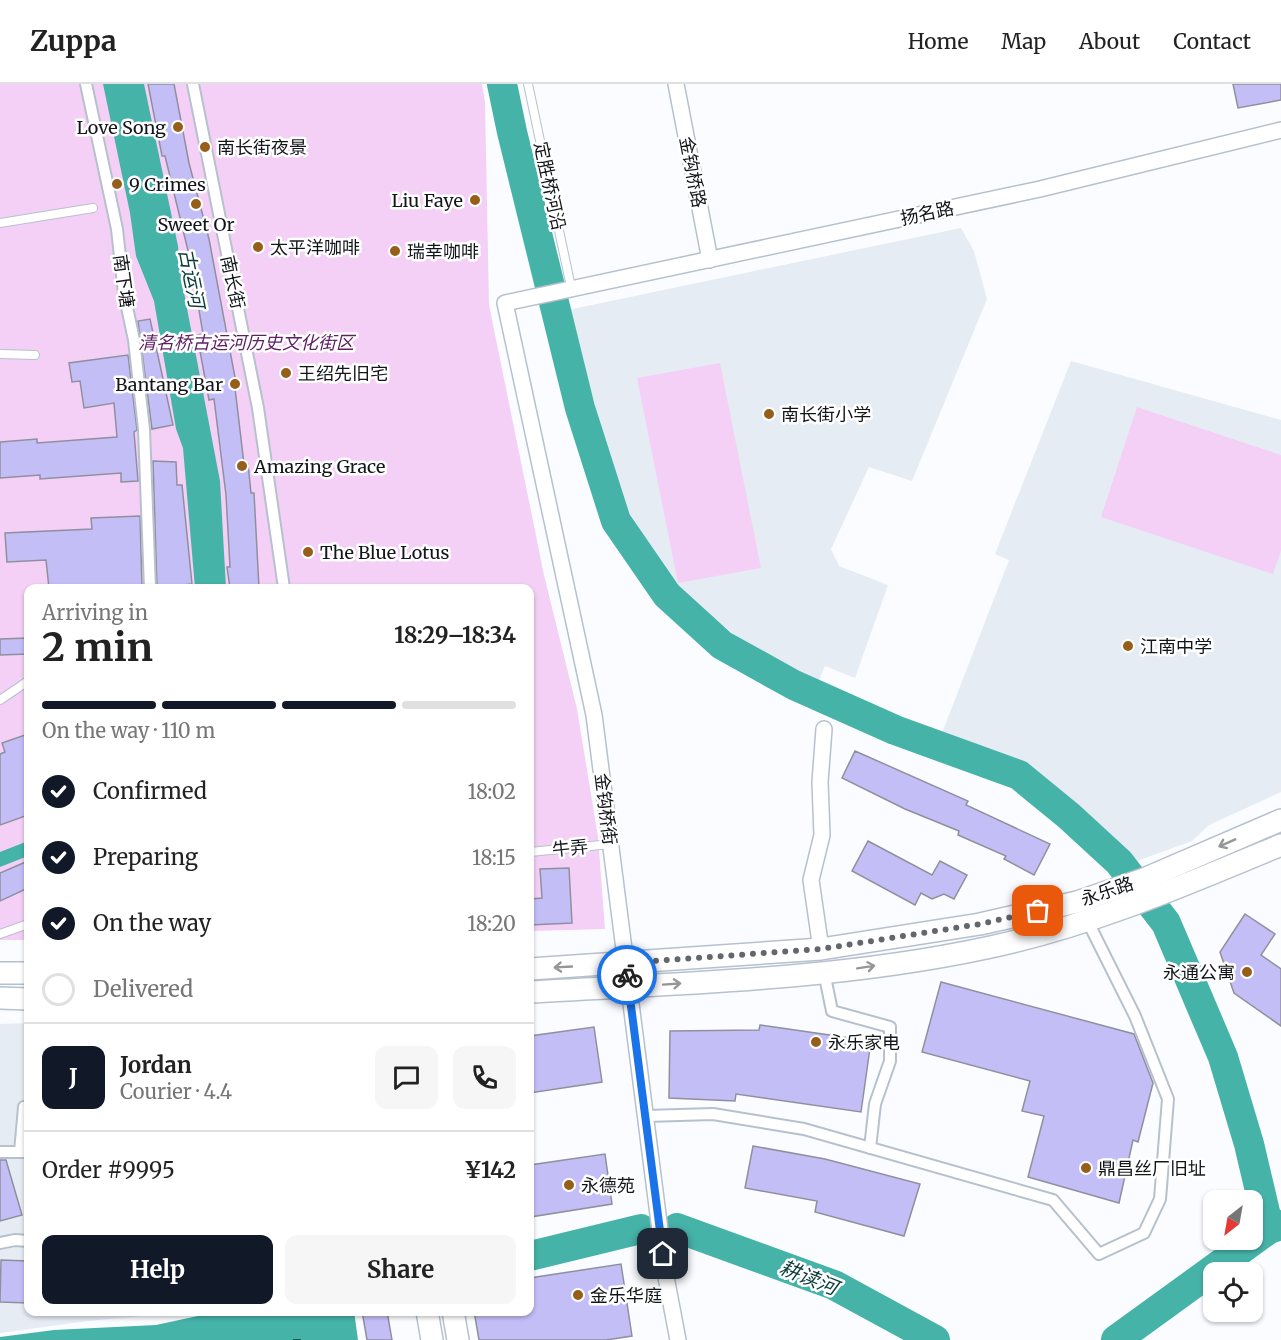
<!DOCTYPE html>
<html lang="en">
<head>
<meta charset="utf-8">
<style>
	:root { --surface:#fff; --page:#f6f6f6; --text:#222; --muted:#767676; --line:#e0e0e0; --accent:#111827 }
	body { margin:0; font-family:Merriweather,"Noto Sans SC",serif; background:var(--page); color:var(--text); height:100vh; display:flex; flex-direction:column; font-size:22px; white-space:nowrap }
	* { box-sizing:border-box; margin:0 }
	p { font-size:20px; color:var(--muted) }
	.icon { flex:none; width:33px; height:33px; fill:none; stroke:currentColor; stroke-width:2; stroke-linecap:round; stroke-linejoin:round }
	.map { position:relative; flex:1; overflow:hidden }
	.details { position:absolute; left:24px; top:500px; width:510px; height:732px; display:flex; flex-direction:column; background:var(--surface); border-radius:12px; box-shadow:0 2px 4px #0004 }
	.details>* { flex:none }
	.needle { width:39px; rotate:211deg }
	.buttons { position:absolute; left:1203px; top:1106px; display:grid; gap:12px }
	.buttons a { display:grid; place-items:center; width:60px; height:60px; border-radius:12px; background:var(--surface); box-shadow:0 2px 4px #0004; font-size:30px }
	.pin { position:absolute; display:grid; place-items:center; width:51px; height:51px; color:#fff; margin:-26px; border-radius:12px; box-shadow:0 3px 9px #0006 }
	.courier { position:absolute; display:grid; place-items:center; width:60px; height:60px; margin:-30px; border:4px solid #1a73e8; border-radius:50%; background:#fff; color:#222; box-shadow:0 2px 8px #0007 }
	.headline em { font-style:normal; font-weight:700 }
	.headline div { display:flex; flex-direction:column-reverse }
	.headline { display:flex; align-items:center; justify-content:space-between; height:102px; padding:0 18px }
	h1 { font-size:39px; font-weight:700; line-height:45px }
	.bar { display:grid; grid-template-columns:repeat(4,1fr); gap:9px 6px; align-content:center; height:72px; padding:0 18px }
	.bar i { height:8px; border-radius:4px; background:var(--line) }
	.bar .selected { background:var(--accent) }
	.bar p { grid-column:span 4 }
	.line { display:flex; align-items:center; gap:15px; padding:0 18px; border-top:2px solid var(--line) }
	.line div { flex:1 }
	.round { display:grid; place-items:center; flex:none; width:63px; height:63px; border-radius:12px; background:var(--page) }
	ol { padding:0 18px; list-style:none }
	li { display:flex; align-items:center; gap:18px; height:66px }
	li p { margin-inline-start:auto }
	li .icon { padding:6px; border-radius:50%; background:var(--accent); color:#fff; stroke-width:4 }
	li:last-child { color:var(--muted) }
	li i { width:33px; height:33px; border:3px solid var(--line); border-radius:50% }
	.button { display:flex; gap:12px; margin-top:auto; padding:12px 18px }
	.button a { flex:1; height:69px; border-radius:12px; background:var(--accent); color:#fff; font-size:24px; font-weight:700; line-height:69px; text-align:center }
	.button a+a { background:var(--page); color:var(--text) }
	header { display:flex; align-items:center; gap:36px; box-sizing:border-box; height:84px; padding:0 30px; background:var(--surface); border-bottom:2px solid var(--line) }
	header strong { font-size:28px }
	nav { display:flex; gap:33px; margin-inline-start:auto; font-size:21px }
	.map>svg:first-child { display:block }
	.built { fill:#e6ecf4 }
	.green { fill:#f4d0f7 }
	.water { fill:#46b3a9 }
	.lines { fill:none; stroke-linecap:round; stroke-linejoin:round }
	.river { stroke:#46b3a9; stroke-width:30 }
	.ferry { stroke:#0c3e3a; stroke-width:1.5; stroke-dasharray:8 6; stroke-linecap:butt }
	.building { fill:#c4bef7; stroke:#908f9e; stroke-width:1.5 }
	.service-casing { stroke:#b7c1ce; stroke-width:10 }
	.pedestrian-casing { stroke:#b7c1ce; stroke-width:14 }
	.minor-casing { stroke:#b7c1ce; stroke-width:18 }
	.secondary-casing { stroke:#b7c1ce; stroke-width:24 }
	.service { stroke:#fff; stroke-width:8 }
	.pedestrian { stroke:#fff; stroke-width:10 }
	.minor { stroke:#fff; stroke-width:15 }
	.secondary { stroke:#fff; stroke-width:21 }
	.oneway { stroke:#949698 }
	.done { stroke:#63666a; stroke-width:6; stroke-dasharray:0 10.8 }
	.route { stroke:#1a73e8; stroke-width:8 }
	.poi-dot { fill:#965e18; stroke:#fff; stroke-width:2 }
	.labels { text-anchor:middle; dominant-baseline:central; stroke-width:5; stroke-linejoin:round; paint-order:stroke }
	.poi-label { font-size:18px; fill:#12151a; stroke:#fff; text-anchor:start }
	.street-label { font-size:18px; fill:#12151a; stroke:#fff }
	.park-label { font-size:18px; font-style:italic; fill:#5f2066; stroke:#fff }
	.water-label { font-size:20px; font-style:italic; fill:#0c3e3a; stroke:#fff }
</style>
</head>
<body>
<header>
<strong>Zuppa</strong>
<nav><a>Home</a><a>Map</a><a>About</a><a>Contact</a></nav>
</header>
<div class="map">
<svg width="1281" height="1256" viewBox="0 0 1281 1256">
	<rect width="100%" height="100%" fill="#fafcff"/>
	<g class="built">
		<polygon points="961,144 974,167 987,215 912,397 869,383 831,465 839,482 888,501 855,594 825,582 817,601 780,582 740,555 688,514 643,451 623,420 568,226"/>
		<polygon points="1071,277 1281,336 1281,708 1209,741 1192,757 1123,782 1089,738 1034,695 942,649 1009,476 995,470"/>
		<polygon points="28,939 28,1227 197,1227 88,1237 0,1249 0,940"/>
	</g>
	<g class="green">
		<polygon points="0,0 482,0 485,18 489,221 544,491 577,625 598,753 605,845 530,847 530,504 28,504 28,856 0,856"/>
		<polygon points="720,279 761,484 678,499 637,294"/>
		<polygon points="1137,323 1281,371 1281,467 1273,490 1101,433"/>
	</g>
	<g class="water">
		<polygon points="103,0 144,0 178,162 181,193 220,397 226,504 195,504 183,364 176,345 154,217 136,172 130,129"/>
		<polygon points="28,757 28,772 0,783 0,768"/>
		<polygon points="221,1227 354,1227 358,1256 0,1256 0,1253 54,1246 156,1241"/>
	</g>
	<g class="lines">
		<g class="river">
			<polyline points="502,0 512,48 580,324 616,437 667,511 722,561 794,601 895,646 1019,691 1069,732 1119,778 1166,839 1223,973 1249,1060 1269,1145"/>
			<polyline points="677,1144 834,1201 935,1256"/>
			<polyline points="530,1172 641,1145"/>
			<polyline points="1116,1256 1269,1145 1281,1141"/>
		</g>
		<polyline class="ferry" points="293,1256 301,1256"/>
	</g>
	<g class="building">
		<polygon points="148,0 174,0 189,79 209,155 237,304 235,304 244,380 248,380 251,409 254,409 259,504 230,504 227,483 230,483 226,411 214,315 209,316 197,251 203,250 191,179 165,72 162,72"/>
		<polygon points="1233,0 1281,0 1281,16 1238,24"/>
		<polygon points="150,235 173,341 152,345 138,237"/>
		<polygon points="128,271 137,346 134,348 138,397 121,398 121,389 40,395 40,391 0,394 0,358 37,355 37,359 117,353 114,319 84,324 80,297 72,298 69,279"/>
		<polygon points="153,377 176,378 177,401 182,401 192,500 157,504"/>
		<polygon points="140,432 142,504 120,504 120,502 49,504 46,476 7,478 5,449 92,445 91,434"/>
		<polygon points="28,554 28,570 0,571 0,555"/>
		<polygon points="28,650 28,731 0,741 0,670 5,668 2,659"/>
		<polygon points="855,667 968,717 966,721 1050,760 1034,791 1004,775 1006,772 958,751 959,747 905,725 842,694"/>
		<polygon points="868,757 932,791 940,777 967,791 954,815 944,810 932,815 921,809 915,821 852,787"/>
		<polygon points="28,777 28,804 0,817 0,789"/>
		<polygon points="569,784 572,839 530,841 530,815 542,814 540,785"/>
		<polygon points="1245,830 1275,850 1261,871 1281,885 1281,942 1234,909 1220,868"/>
		<polygon points="941,898 1134,950 1153,999 1138,1058 1133,1056 1119,1119 1028,1093 1044,1032 1022,1027 1030,997 922,968"/>
		<polygon points="760,941 871,957 861,1028 736,1010 735,1017 669,1014 670,947 759,946"/>
		<polygon points="594,943 602,998 530,1009 530,952"/>
		<polygon points="753,1062 825,1075 920,1100 904,1152 815,1128 817,1117 745,1104"/>
		<polygon points="605,1070 612,1120 530,1133 530,1081"/>
		<polygon points="0,1076 6,1076 22,1131 0,1137"/>
		<polygon points="1,1176 28,1177 28,1219 0,1218"/>
		<polygon points="621,1180 632,1252 606,1256 479,1256 474,1227 530,1227 530,1194"/>
		<polygon points="362,1227 387,1227 392,1256 367,1256"/>
	</g>
	<g class="lines">
		<g class="service-casing">
			<g id="service">
				<polyline points="528,0 571,203"/>
				<polyline points="0,139 93,124"/>
				<polyline points="0,270 35,271"/>
				<polyline points="0,616 28,597"/>
				<polyline points="530,768 611,760"/>
				<polyline points="0,850 28,840"/>
			</g>
		</g>
		<g class="pedestrian-casing">
			<g id="pedestrian">
				<polyline points="86,0 117,145 124,209 134,256 144,345 150,504"/>
				<polyline points="193,0 258,324 284,504"/>
				<polyline points="824,888 832,927 890,943 890,977 875,1020 870,1064"/>
				<polyline points="646,1032 713,1030 804,1045 1053,1116 1099,1170 1144,1149 1160,1115 1168,1015 1135,932 1087,836"/>
				<polyline points="0,1068 28,1068"/>
				<polyline points="20,1068 24,1023 28,1023"/>
				<polyline points="0,1159 15,1156 28,1157"/>
			</g>
		</g>
		<g class="minor-casing">
			<g id="minor">
				<polyline points="676,0 710,176"/>
				<polyline points="821,865 811,796 822,751 820,698 824,645"/>
				<polyline points="678,1256 666,1193 594,631 505,219 1040,105 1281,46"/>
			</g>
		</g>
		<g class="secondary-casing">
			<g id="secondary">
				<polyline points="530,885 821,865 980,840 1077,818 1144,795 1281,736"/>
				<polyline points="0,889 28,889"/>
				<path d="M530,908C682,899 836,896 986,864C1088,843 1185,801 1281,761"/>
				<polyline points="0,914 28,915"/>
				<polyline points="427,1227 432,1256"/>
				<polyline points="453,1227 458,1256"/>
			</g>
		</g>
		<use href="#service" class="service"/>
		<use href="#pedestrian" class="pedestrian"/>
		<use href="#minor" class="minor"/>
		<use href="#secondary" class="secondary"/>
	</g>
	<defs><path id="oneway-shaft" d="M-6 0H5M1.5-3L5.5 0L1.5 3" fill="none" stroke-width="1.6" stroke-linecap="round" stroke-linejoin="round" transform="scale(1.5)"/></defs>
	<g class="oneway">
		<use href="#oneway-shaft" transform="translate(1227 759) rotate(156)"/>
		<use href="#oneway-shaft" transform="translate(563 883) rotate(177)"/>
		<use href="#oneway-shaft" transform="translate(866 883) rotate(-9)"/>
		<use href="#oneway-shaft" transform="translate(672 900) rotate(-4)"/>
	</g>
	<g class="lines">
		<polyline class="done" points="627,891 625,879 821,865 980,840 1038,827"/>
		<polyline class="route" points="627,891 663,1170"/>
	</g>
	<g class="poi-dot">
		<circle cx="178" cy="43" r="6"/>
		<circle cx="205" cy="63" r="6"/>
		<circle cx="117" cy="100" r="6"/>
		<circle cx="475" cy="116" r="6"/>
		<circle cx="196" cy="120" r="6"/>
		<circle cx="258" cy="163" r="6"/>
		<circle cx="395" cy="167" r="6"/>
		<circle cx="286" cy="289" r="6"/>
		<circle cx="235" cy="300" r="6"/>
		<circle cx="769" cy="330" r="6"/>
		<circle cx="242" cy="382" r="6"/>
		<circle cx="308" cy="468" r="6"/>
		<circle cx="1128" cy="562" r="6"/>
		<circle cx="1247" cy="888" r="6"/>
		<circle cx="816" cy="958" r="6"/>
		<circle cx="1086" cy="1084" r="6"/>
		<circle cx="569" cy="1101" r="6"/>
		<circle cx="578" cy="1211" r="6"/>
	</g>
	<g class="labels">
		<g class="poi-label">
			<text x="166" y="43" text-anchor="end">Love Song</text>
			<text x="217" y="63">南长街夜景</text>
			<text x="129" y="100">9 Crimes</text>
			<text x="463" y="116" text-anchor="end">Liu Faye</text>
			<text x="196" y="140" text-anchor="middle">Sweet Or</text>
			<text x="270" y="163">太平洋咖啡</text>
			<text x="407" y="167">瑞幸咖啡</text>
			<text x="298" y="289">王绍先旧宅</text>
			<text x="223" y="300" text-anchor="end">Bantang Bar</text>
			<text x="781" y="330">南长街小学</text>
			<text x="254" y="382">Amazing Grace</text>
			<text x="320" y="468">The Blue Lotus</text>
			<text x="1140" y="562">江南中学</text>
			<text x="1235" y="888" text-anchor="end">永通公寓</text>
			<text x="828" y="958">永乐家电</text>
			<text x="1098" y="1084">鼎昌丝厂旧址</text>
			<text x="581" y="1101">永德苑</text>
			<text x="590" y="1211">金乐华庭</text>
		</g>
		<g class="street-label">
			<text transform="translate(693 88) rotate(79)">金钩桥路</text>
			<text transform="translate(550 102) rotate(78)">定胜桥河沿</text>
			<text transform="translate(927 129) rotate(-12)">扬名路</text>
			<text transform="translate(124 197) rotate(82)">南下塘</text>
			<text transform="translate(233 198) rotate(78)">南长街</text>
			<text transform="translate(606 725) rotate(83)">金钩桥街</text>
			<text transform="translate(570 764) rotate(-6)">牛弄</text>
			<text transform="translate(1107 807) rotate(-19)">永乐路</text>
		</g>
		<g class="park-label">
			<text x="246" y="258">清名桥古运河历史文化街区</text>
		</g>
		<g class="water-label">
			<text transform="translate(192 194) rotate(79)">古运河</text>
			<text transform="translate(809 1193) rotate(22)">耕读河</text>
		</g>
	</g>
</svg>
<div class="buttons">
<a><svg class="needle" viewBox="-14 -14 28 28"><path d="M0-13l5 13h-10z" fill="#e53935"/><path d="M0 13l5-13h-10z" fill="#767676"/></svg></a>
<a><svg class="icon" aria-label="locate" viewBox="0 0 24 24"><circle cx="12" cy="12" r="6"/><path d="M12 2v4M12 18v4M2 12h4M18 12h4"/></svg></a>
</div>
<div class="pin" style="left:1038px;top:827px;background:#ea580c"><svg class="icon" aria-label="bag" viewBox="0 0 24 24"><path d="M5 8h14l-1 12H6zM9 8a3 3 0 0 1 6 0"/></svg></div>
<div class="pin" style="left:663px;top:1170px;background:#1f2937"><svg class="icon" aria-label="home" viewBox="0 0 24 24"><path d="M3 11l9-7 9 7M6 9v11h12V9"/></svg></div>
<div class="courier" style="left:627px;top:891px"><svg class="icon" aria-label="bike" viewBox="0 0 24 24"><circle cx="6" cy="16" r="4"/><circle cx="18" cy="16" r="4"/><path d="M6 16l4-8h5l3 8M10 8l3 8H6M13 5h3"/></svg></div>
<section class="details">
<div class="headline"><div><h1>2 min</h1><p>Arriving in</p></div><em>18:29–18:34</em></div>
<div class="bar"><i class="selected"></i><i class="selected"></i><i class="selected"></i><i></i><p>On the way · 110 m</p></div>
<ol>
<li><svg class="icon" aria-label="check" viewBox="0 0 24 24"><path d="M5 12l5 5 9-10"/></svg>Confirmed<p>18:02</p></li>
<li><svg class="icon" aria-label="check" viewBox="0 0 24 24"><path d="M5 12l5 5 9-10"/></svg>Preparing<p>18:15</p></li>
<li><svg class="icon" aria-label="check" viewBox="0 0 24 24"><path d="M5 12l5 5 9-10"/></svg>On the way<p>18:20</p></li>
<li><i></i>Delivered</li>
</ol>
<div class="line" style="height:108px"><b class="round" style="background:var(--accent);color:#fff">J</b><div><b>Jordan</b><p>Courier · 4.4</p></div><a class="round"><svg class="icon" aria-label="chat" viewBox="0 0 24 24"><path d="M4 5h16v11H9l-5 4z"/></svg></a><a class="round"><svg class="icon" aria-label="phone" viewBox="0 0 24 24"><path d="M5 4h4l2 5-3 2q2 4 5 5l2-3 5 2v4C11 20 4 13 5 4z"/></svg></a></div>
<div class="line" style="height:78px"><div>Order #9995</div><b>¥142</b></div>
<div class="button"><a>Help</a><a>Share</a></div>
</section>
</div>
</body>
</html>
